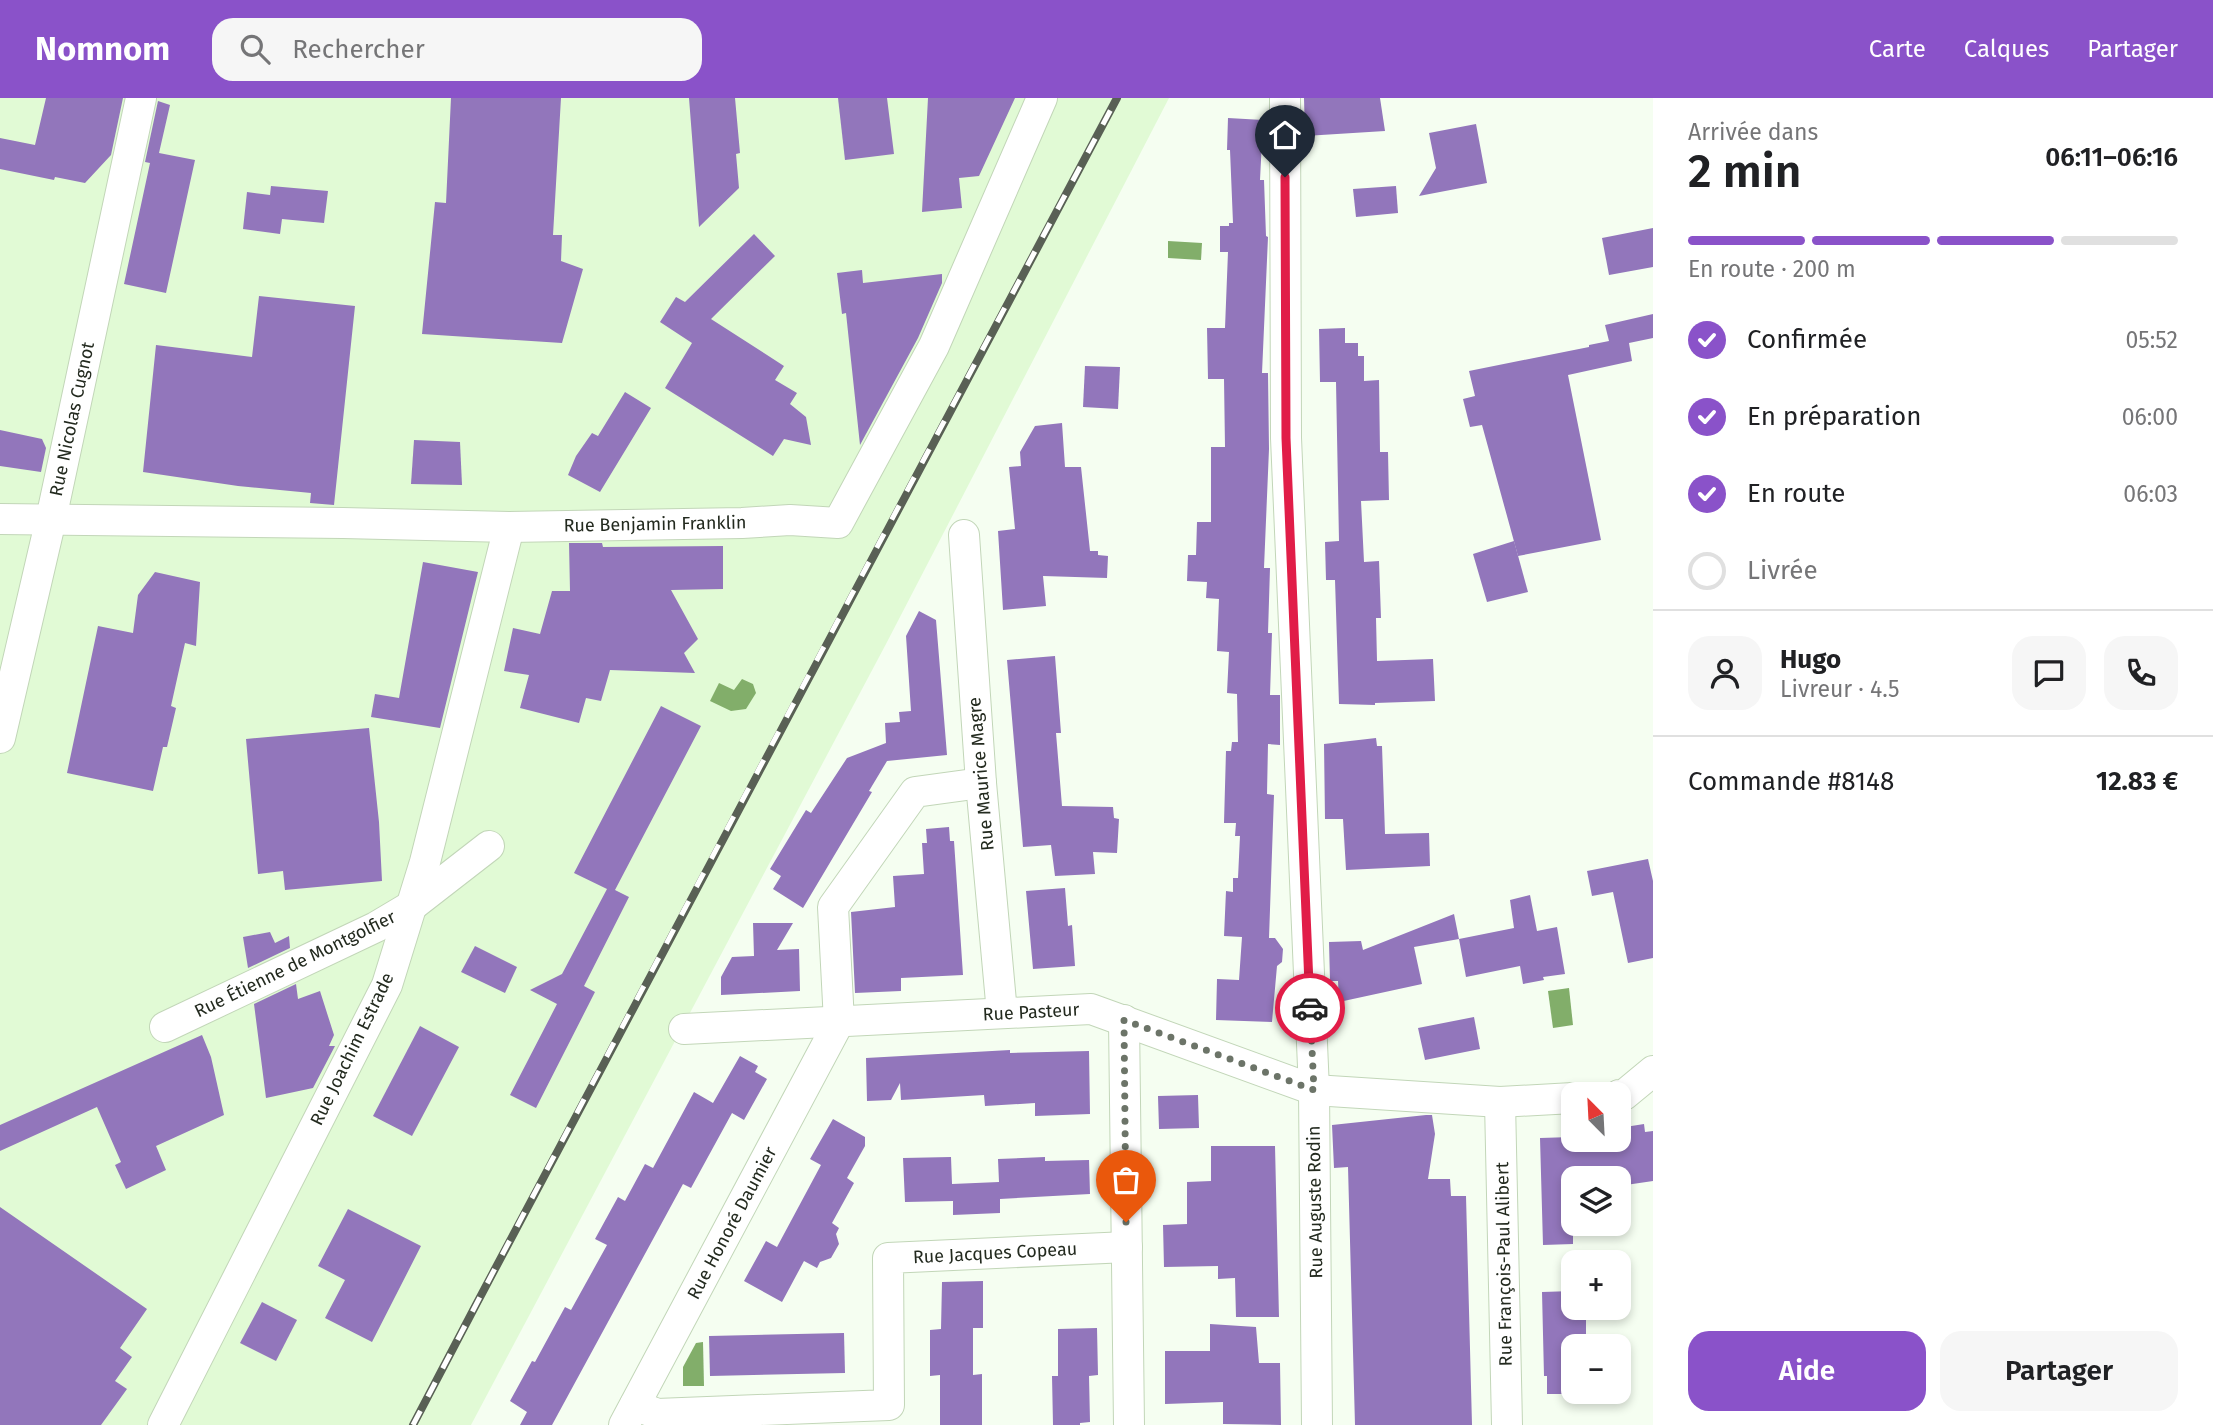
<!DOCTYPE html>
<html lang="fr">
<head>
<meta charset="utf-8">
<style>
	:root { --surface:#fff; --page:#f6f6f6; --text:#202124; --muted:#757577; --line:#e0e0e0; --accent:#8a52c9 }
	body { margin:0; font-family:"Fira Sans",sans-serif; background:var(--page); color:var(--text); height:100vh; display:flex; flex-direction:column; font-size:26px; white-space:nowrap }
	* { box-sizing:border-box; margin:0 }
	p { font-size:23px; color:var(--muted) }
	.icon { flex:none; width:38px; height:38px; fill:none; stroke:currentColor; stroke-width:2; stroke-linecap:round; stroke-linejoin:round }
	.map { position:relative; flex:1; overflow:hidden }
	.drawer { display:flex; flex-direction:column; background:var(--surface); width:560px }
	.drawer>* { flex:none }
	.needle { width:46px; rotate:336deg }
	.controls { position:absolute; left:1561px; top:984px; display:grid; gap:14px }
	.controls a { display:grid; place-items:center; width:70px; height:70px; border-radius:14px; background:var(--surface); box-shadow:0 4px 10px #0003; font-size:35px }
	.pin { position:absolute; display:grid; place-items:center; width:60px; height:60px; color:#fff; margin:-72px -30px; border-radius:50% 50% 50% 0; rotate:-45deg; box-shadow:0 0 7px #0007 }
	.pin .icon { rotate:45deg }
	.courier { position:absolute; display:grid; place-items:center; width:70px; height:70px; margin:-35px; border:5px solid #e11d48; border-radius:50%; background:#fff; color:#222; box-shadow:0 2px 9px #0007 }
	.head em { font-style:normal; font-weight:600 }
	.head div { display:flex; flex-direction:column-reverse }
	.head { display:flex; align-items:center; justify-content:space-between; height:119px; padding:0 35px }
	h1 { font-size:46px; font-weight:600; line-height:52px }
	.bar { display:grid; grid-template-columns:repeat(4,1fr); gap:10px 7px; align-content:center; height:84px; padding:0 35px }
	.bar i { height:9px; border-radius:5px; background:var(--line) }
	.bar .on { background:var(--accent) }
	.bar p { grid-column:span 4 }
	.line { display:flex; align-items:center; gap:18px; padding:0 35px; border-top:2px solid var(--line) }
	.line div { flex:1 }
	.round { display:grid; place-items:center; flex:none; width:74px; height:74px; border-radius:21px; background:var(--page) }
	ol { padding:0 35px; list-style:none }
	li { display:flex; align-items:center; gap:21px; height:77px }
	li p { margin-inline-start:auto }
	li .icon { padding:7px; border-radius:50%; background:var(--accent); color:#fff; stroke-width:4 }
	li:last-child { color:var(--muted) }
	li i { width:38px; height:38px; border:4px solid var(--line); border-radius:50% }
	.action { display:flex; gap:14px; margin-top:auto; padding:14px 35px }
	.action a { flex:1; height:80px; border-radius:21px; background:var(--accent); color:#fff; font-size:28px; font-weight:600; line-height:80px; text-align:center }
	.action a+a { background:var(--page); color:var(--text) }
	header { display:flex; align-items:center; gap:42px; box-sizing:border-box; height:98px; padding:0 35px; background:var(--accent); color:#fff }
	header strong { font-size:33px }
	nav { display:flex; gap:38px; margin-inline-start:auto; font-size:24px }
	.search { width:490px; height:63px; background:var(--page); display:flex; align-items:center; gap:18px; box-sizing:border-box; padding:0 24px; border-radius:21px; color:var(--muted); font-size:26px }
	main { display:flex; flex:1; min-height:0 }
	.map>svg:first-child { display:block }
	.built { fill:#e1fad5 }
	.water { fill:#82ae6a }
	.building { fill:#9276bb }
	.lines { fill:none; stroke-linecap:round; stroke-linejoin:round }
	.minor-casing { stroke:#c2d6b8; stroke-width:32 }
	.minor { stroke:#fff; stroke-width:30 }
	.rail-casing { stroke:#596055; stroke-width:8 }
	.rail { stroke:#fff; stroke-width:5; stroke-dasharray:16; stroke-linecap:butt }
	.done { stroke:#6c7468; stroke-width:7; stroke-dasharray:0 12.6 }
	.route { stroke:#e11d48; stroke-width:9 }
	.labels { text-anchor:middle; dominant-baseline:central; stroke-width:5; stroke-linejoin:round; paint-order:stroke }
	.street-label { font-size:18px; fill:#232a1f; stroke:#fff }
</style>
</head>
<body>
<header>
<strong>Nomnom</strong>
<div class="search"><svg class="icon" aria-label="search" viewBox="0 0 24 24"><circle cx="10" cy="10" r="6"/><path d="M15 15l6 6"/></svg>Rechercher</div>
<nav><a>Carte</a><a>Calques</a><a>Partager</a></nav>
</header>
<main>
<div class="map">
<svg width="1653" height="1327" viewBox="0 0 1653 1327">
	<rect width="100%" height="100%" fill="#f5fef1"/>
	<polygon class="built" points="0,0 1169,0 886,546 471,1327 0,1327"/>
	<g class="water">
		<polygon points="1168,143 1202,145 1201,162 1168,160"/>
		<polygon points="742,581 753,586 756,595 746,611 731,613 710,603 719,585 734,592"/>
		<polygon points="1569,890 1573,927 1553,930 1548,893"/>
		<polygon points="703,1244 704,1288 683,1288 683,1269 696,1245"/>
	</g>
	<g class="building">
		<polygon points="46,0 123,0 111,57 85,85 55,79 54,82 0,71 0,40 35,47"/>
		<polygon points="451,0 561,0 553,137 562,137 561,163 583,171 562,245 422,236 435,104 446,105"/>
		<polygon points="689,0 735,0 740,55 736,56 739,90 699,129"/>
		<polygon points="838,0 887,0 894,56 845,62"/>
		<polygon points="928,0 1015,0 979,78 959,80 962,110 922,114"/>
		<polygon points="1304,0 1380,0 1385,33 1305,38"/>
		<polygon points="158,3 170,7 159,55 195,62 166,195 124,186 150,65 145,64"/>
		<polygon points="1228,20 1263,22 1260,82 1264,82 1266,138 1268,139 1262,275 1268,275 1269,351 1264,470 1270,470 1268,535 1272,535 1270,597 1280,597 1280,647 1268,646 1267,696 1274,697 1269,840 1275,840 1283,851 1282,864 1277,868 1272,924 1216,922 1217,881 1239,882 1242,839 1224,838 1226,793 1233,794 1233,780 1238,780 1240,738 1235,738 1236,725 1224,725 1226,653 1231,653 1232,644 1238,644 1237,596 1227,595 1229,554 1217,553 1219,501 1206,500 1207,484 1187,483 1188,457 1196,457 1197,424 1211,424 1211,349 1225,349 1224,281 1208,281 1207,230 1225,230 1228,154 1220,154 1220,128 1229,128 1229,125 1233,125 1230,52 1227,52"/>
		<polygon points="1476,26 1487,85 1419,98 1436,70 1429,35"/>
		<polygon points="271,88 328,93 324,125 282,121 280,136 243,131 247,94 270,97"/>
		<polygon points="1396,88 1398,115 1356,119 1353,91"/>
		<polygon points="1653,130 1653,169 1609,177 1602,140"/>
		<polygon points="754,136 775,158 711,221 784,268 775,282 797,295 790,306 806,319 811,347 784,341 773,358 665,290 692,245 660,224 676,199 685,204"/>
		<polygon points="862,172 863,185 942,176 942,185 918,240 860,347 846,215 842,216 837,175"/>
		<polygon points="259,198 355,208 334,407 310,405 311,395 238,388 143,374 156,247 252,259"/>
		<polygon points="1653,216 1653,240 1629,245 1632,263 1568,277 1601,442 1518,458 1482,327 1470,329 1463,301 1475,298 1469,273 1589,249 1589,247 1609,243 1605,227"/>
		<polygon points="1345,230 1345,245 1358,245 1358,258 1364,258 1364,283 1379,282 1380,354 1388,354 1389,402 1361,403 1364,464 1379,463 1381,520 1376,520 1377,563 1433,561 1435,603 1375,605 1375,607 1339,606 1335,482 1326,482 1325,444 1339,443 1336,284 1320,284 1319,231"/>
		<polygon points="1085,268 1120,269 1118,311 1083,309"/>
		<polygon points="625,294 651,310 600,394 568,377 576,358 592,335 598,338"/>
		<polygon points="1062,325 1065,369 1081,369 1090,453 1098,453 1098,457 1108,458 1107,480 1043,478 1046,508 1003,512 998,433 1015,431 1009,369 1021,368 1020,354 1035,328"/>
		<polygon points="0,332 42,341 46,350 41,374 0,368"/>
		<polygon points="414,342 460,344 462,387 411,386"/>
		<polygon points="1514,443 1528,494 1487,504 1473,456"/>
		<polygon points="569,445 602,445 603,449 723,448 723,491 671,492 698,541 684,555 695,575 610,572 601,603 586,600 579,625 520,610 529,577 504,573 513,530 540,536 552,493 570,493"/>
		<polygon points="423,464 478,474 440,630 371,619 375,596 399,600"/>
		<polygon points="155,474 200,484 196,548 185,545 171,608 176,610 167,649 163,649 153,693 67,675 98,528 133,535 138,497"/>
		<polygon points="919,513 936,522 947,657 887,663 869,693 872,694 803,810 773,791 781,778 770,771 806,712 811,715 847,660 886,645 885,625 900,624 899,614 911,613 906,538"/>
		<polygon points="1055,558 1061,635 1056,635 1062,708 1113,709 1114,720 1119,721 1117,755 1093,754 1095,776 1055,778 1051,747 1023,749 1007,562"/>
		<polygon points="661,608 701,628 615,792 629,799 584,888 595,894 536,1010 510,997 557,906 530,892 562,876 607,791 574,775"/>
		<polygon points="369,630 379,724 382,783 285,792 283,773 258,776 246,641"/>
		<polygon points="1376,640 1377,648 1382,648 1385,736 1429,735 1430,768 1346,772 1343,721 1325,721 1324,646"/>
		<polygon points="949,729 950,743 954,743 963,877 901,880 901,893 855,895 851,814 895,809 893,778 924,776 922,745 927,745 926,731"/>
		<polygon points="1648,761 1653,783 1653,860 1628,865 1613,794 1592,798 1587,773"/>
		<polygon points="1065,790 1068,828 1072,827 1075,868 1033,871 1026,793"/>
		<polygon points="1530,797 1537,833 1557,829 1565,876 1543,879 1544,882 1523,886 1520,868 1466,879 1459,841 1514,830 1510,802"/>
		<polygon points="1454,816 1459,841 1414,849 1422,886 1339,904 1338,883 1330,883 1329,844 1361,843 1363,852"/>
		<polygon points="753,825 793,825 777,852 799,851 800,893 721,897 721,879 732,859 754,858"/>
		<polygon points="270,834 275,845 289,838 290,850 248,870 243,839"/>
		<polygon points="475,848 517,869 505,895 461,874"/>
		<polygon points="296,886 298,901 320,893 334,937 329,948 335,948 313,990 266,1000 254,906"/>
		<polygon points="1474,919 1480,951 1425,962 1418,930"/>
		<polygon points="420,928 459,949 412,1038 373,1018"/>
		<polygon points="202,937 211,959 224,1017 156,1048 166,1072 126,1091 115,1067 121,1064 97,1009 0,1053 0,1027"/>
		<polygon points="1010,952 1010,955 1089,953 1090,1016 1035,1018 1035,1005 985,1008 984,997 901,1002 900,985 891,1002 867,1003 866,960"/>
		<polygon points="740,958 758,968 755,974 767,981 744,1022 732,1015 691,1090 683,1086 552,1327 520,1327 527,1314 510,1303 532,1263 535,1264 565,1209 571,1212 607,1147 595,1141 618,1099 625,1103 645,1066 653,1070 694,994 713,1005"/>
		<polygon points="1198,997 1199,1030 1159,1031 1158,998"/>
		<polygon points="1426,1017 1432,1017 1435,1036 1428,1081 1450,1081 1451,1098 1466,1098 1472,1327 1355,1327 1348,1069 1334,1070 1332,1027"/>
		<polygon points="833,1021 865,1039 865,1048 847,1080 854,1085 832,1125 839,1130 836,1136 839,1146 831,1160 820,1164 817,1170 804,1163 782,1204 744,1183 766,1143 777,1149 821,1067 810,1061"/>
		<polygon points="1644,1026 1645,1034 1653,1033 1653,1083 1619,1088 1619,1080 1573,1080 1573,1146 1543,1147 1540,1040 1572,1039 1573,1041 1619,1041 1619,1030"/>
		<polygon points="1211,1048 1275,1048 1279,1219 1236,1219 1235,1180 1218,1181 1218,1168 1164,1169 1163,1127 1187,1126 1187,1084 1211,1083"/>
		<polygon points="951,1059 952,1086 999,1084 998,1061 1045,1059 1045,1063 1089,1062 1090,1096 1000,1101 1000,1115 953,1117 953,1103 905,1104 903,1060"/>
		<polygon points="0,1109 147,1211 120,1250 132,1259 115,1283 127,1291 101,1327 0,1327"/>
		<polygon points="348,1111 421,1148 372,1244 325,1220 345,1182 318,1168"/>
		<polygon points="983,1183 983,1230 973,1230 973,1277 982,1276 982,1327 940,1327 940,1277 930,1278 930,1232 941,1231 942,1184"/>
		<polygon points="1573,1193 1573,1209 1586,1209 1586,1248 1573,1248 1573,1296 1547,1296 1547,1278 1544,1278 1542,1194"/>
		<polygon points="262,1204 297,1222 276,1263 240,1245"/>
		<polygon points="1210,1226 1256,1229 1259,1265 1280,1265 1281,1327 1223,1326 1223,1304 1165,1306 1165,1253 1210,1253"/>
		<polygon points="1097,1230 1098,1277 1089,1278 1090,1324 1080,1325 1080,1327 1053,1327 1052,1278 1058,1278 1058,1231"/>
		<polygon points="844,1235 845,1275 710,1278 709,1238"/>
	</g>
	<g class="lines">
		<g class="minor-casing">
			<g id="minor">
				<polyline points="1285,0 1286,340 1314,992 1317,1327"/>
				<polyline points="0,421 343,425 509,429 742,425 790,422 838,425 934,248 1042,0"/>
				<polyline points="964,437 981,685 1002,915"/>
				<polyline points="0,640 51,421 141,0"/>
				<polyline points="1124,922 1129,1327"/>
				<polyline points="165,929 376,829 413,807 489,748"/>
				<polyline points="684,931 1091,911 1314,992 1500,1004 1573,1000"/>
				<polyline points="1619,997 1624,997 1653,973"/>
				<polyline points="1500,1004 1507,1327"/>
				<polyline points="635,1307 657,1316 889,1307 888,1160 1127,1149"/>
				<polyline points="163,1327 387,887 425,764 509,429"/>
				<polyline points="624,1327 839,924 833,809 915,694 981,685"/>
			</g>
		</g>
		<use href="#minor" class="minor"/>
		<g class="rail-casing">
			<path id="rail" d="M413,1327C645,883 881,441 1117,0"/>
		</g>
		<use href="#rail" class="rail"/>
	</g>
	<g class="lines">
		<polyline class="done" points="1126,1124 1124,922 1314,992 1310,910"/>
		<polyline class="route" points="1285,79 1286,340 1310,910"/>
	</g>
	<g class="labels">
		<g class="street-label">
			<text transform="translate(72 321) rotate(-78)">Rue Nicolas Cugnot</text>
			<text transform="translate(655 426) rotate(-1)">Rue Benjamin Franklin</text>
			<text transform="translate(981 676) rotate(-95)">Rue Maurice Magre</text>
			<text transform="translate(295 866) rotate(-26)">Rue Étienne de Montgolfier</text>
			<text transform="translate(1031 914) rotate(-3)">Rue Pasteur</text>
			<text transform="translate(352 951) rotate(-64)">Rue Joachim Estrade</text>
			<text transform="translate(1315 1104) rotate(-91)">Rue Auguste Rodin</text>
			<text transform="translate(732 1125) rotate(-62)">Rue Honoré Daumier</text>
			<text transform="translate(995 1155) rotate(-3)">Rue Jacques Copeau</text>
			<text transform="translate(1504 1166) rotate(-91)">Rue François-Paul Alibert</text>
		</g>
	</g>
</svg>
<div class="controls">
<a><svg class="needle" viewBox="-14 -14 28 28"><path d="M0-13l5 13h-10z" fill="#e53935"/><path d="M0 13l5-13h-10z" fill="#757577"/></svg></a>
<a><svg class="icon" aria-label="layers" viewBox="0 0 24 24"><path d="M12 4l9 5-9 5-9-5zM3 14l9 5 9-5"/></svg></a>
<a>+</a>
<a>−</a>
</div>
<div class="pin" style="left:1126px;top:1124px;background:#ea580c"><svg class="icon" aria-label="bag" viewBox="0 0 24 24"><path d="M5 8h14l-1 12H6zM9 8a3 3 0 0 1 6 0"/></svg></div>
<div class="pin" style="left:1285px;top:79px;background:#1f2937"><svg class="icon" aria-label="home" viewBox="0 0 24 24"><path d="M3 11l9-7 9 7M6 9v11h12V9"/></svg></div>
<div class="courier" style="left:1310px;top:910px"><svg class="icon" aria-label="car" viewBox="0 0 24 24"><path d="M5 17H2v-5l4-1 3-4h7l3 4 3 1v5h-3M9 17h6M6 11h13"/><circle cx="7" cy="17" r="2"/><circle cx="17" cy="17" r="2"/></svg></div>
</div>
<section class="drawer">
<div class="head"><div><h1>2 min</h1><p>Arrivée dans</p></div><em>06:11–06:16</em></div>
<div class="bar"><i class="on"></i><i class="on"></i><i class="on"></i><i></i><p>En route · 200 m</p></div>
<ol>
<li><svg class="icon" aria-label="check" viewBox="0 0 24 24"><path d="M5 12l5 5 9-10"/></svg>Confirmée<p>05:52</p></li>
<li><svg class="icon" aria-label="check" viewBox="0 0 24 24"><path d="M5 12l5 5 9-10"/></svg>En préparation<p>06:00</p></li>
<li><svg class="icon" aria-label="check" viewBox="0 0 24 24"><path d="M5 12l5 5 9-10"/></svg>En route<p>06:03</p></li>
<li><i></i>Livrée</li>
</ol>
<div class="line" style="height:126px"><a class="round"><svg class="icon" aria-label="person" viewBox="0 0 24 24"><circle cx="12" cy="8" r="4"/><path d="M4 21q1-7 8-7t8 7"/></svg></a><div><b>Hugo</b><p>Livreur · 4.5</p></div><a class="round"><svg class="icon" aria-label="chat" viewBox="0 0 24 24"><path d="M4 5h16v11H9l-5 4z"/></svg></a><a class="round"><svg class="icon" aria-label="phone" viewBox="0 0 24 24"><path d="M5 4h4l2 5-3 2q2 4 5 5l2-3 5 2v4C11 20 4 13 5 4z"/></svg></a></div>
<div class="line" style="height:91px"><div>Commande #8148</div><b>12.83 €</b></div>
<div class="action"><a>Aide</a><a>Partager</a></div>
</section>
</main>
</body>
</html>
